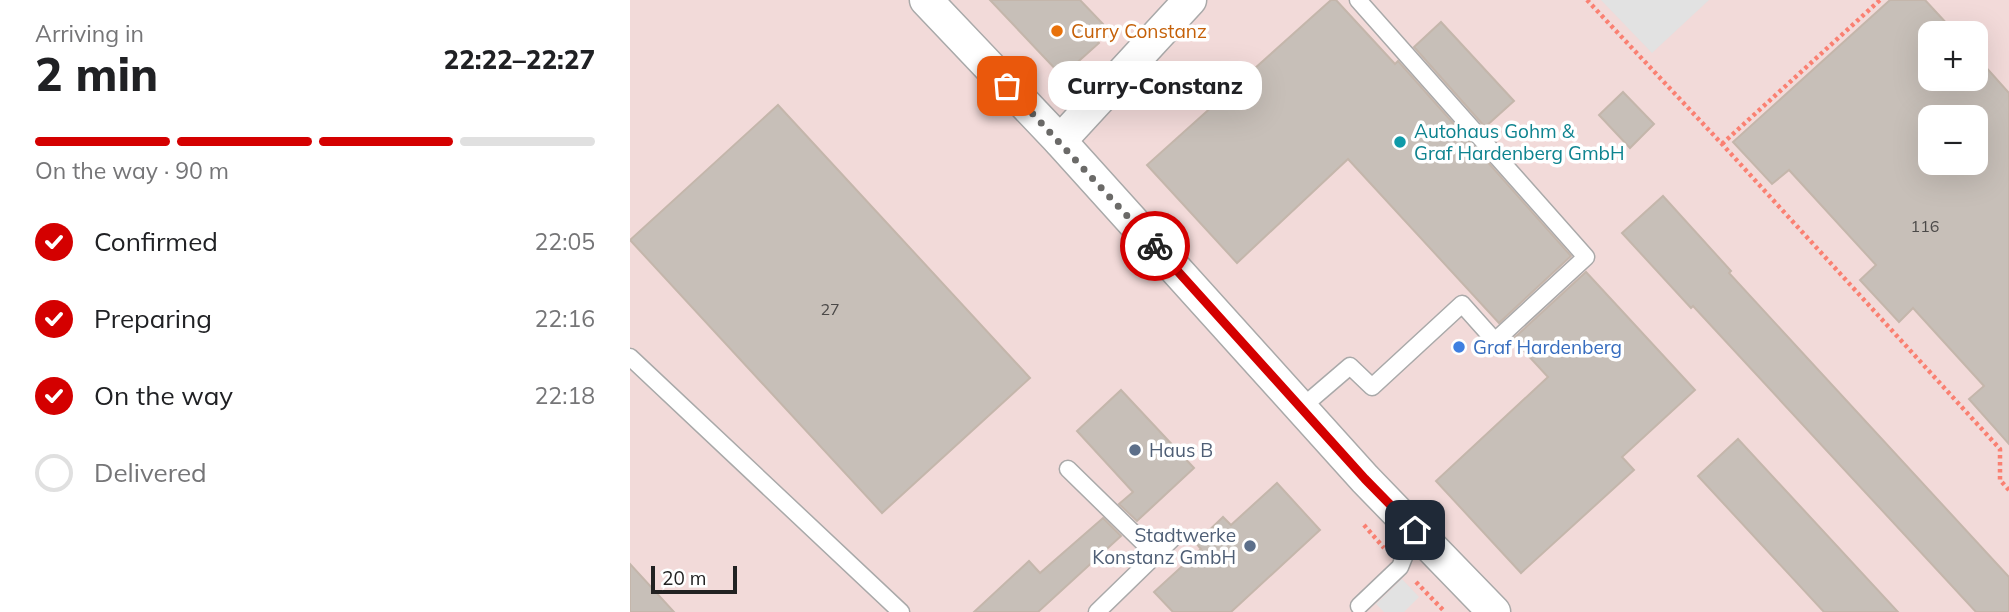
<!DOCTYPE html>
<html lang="en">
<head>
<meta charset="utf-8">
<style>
	:root { --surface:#fff; --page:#f2f2f2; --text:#202124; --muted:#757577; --line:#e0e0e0; --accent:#d40000 }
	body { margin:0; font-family:Mulish,sans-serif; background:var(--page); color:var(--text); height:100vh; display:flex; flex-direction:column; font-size:26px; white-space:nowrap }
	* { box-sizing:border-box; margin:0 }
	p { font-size:23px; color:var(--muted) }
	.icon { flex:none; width:38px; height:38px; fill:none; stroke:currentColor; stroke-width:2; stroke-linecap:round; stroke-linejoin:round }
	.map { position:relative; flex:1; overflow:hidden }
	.drawer { display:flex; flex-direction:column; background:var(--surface); width:630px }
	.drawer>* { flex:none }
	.buttons { position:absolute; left:1288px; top:21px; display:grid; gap:14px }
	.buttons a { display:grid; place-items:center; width:70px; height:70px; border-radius:14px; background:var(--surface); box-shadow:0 7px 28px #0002; font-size:35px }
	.scale { position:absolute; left:21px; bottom:18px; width:86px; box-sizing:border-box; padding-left:7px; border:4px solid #222; border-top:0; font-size:19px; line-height:24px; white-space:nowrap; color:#222; -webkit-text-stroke:5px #fff; paint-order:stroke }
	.pin { position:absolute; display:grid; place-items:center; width:60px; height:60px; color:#fff; margin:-30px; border-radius:14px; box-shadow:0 4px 10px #0006 }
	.courier { position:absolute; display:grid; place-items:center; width:70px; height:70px; margin:-35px; border:5px solid #d40000; border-radius:50%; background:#fff; color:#222; box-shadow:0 2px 9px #0007 }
	.bubble { position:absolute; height:49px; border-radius:21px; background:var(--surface); box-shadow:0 7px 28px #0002; font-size:23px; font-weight:800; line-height:49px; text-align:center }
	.head em { font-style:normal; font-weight:800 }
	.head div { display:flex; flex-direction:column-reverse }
	.head { display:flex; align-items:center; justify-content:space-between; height:119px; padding:0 35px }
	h1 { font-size:46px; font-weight:800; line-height:52px }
	.bar { display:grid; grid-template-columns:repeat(4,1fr); gap:10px 7px; align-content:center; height:84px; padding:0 35px }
	.bar i { height:9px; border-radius:5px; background:var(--line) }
	.bar .active { background:var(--accent) }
	.bar p { grid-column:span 4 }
	ol { padding:0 35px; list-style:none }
	li { display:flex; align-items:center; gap:21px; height:77px }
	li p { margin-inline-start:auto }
	li .icon { padding:7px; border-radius:50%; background:var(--accent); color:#fff; stroke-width:4 }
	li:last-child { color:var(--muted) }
	li i { width:38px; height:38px; border:4px solid var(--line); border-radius:50% }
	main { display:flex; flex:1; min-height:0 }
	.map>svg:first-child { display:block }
	.commercial { fill:#f2dad9; fill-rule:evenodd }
	.parking { fill:#e2e2e2 }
	.building { fill:#c7bfb8; stroke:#c4b6ab; stroke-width:2; fill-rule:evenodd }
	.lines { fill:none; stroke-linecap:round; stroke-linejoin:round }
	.service-casing { stroke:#a9a9a9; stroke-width:19 }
	.minor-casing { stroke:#a9a9a9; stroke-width:35 }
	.path { stroke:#fa8072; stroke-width:4.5; stroke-dasharray:3.5 3.5; stroke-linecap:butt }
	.service { stroke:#fff; stroke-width:16 }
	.minor { stroke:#fff; stroke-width:32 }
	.done { stroke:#6b6a68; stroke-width:7; stroke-dasharray:0 12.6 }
	.route { stroke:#d40000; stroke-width:9 }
	.food-dot { fill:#e8710a; stroke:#fff; stroke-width:2.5 }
	.culture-dot { fill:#0f9aa8; stroke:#fff; stroke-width:2.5 }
	.shop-dot { fill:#3f7fe0; stroke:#fff; stroke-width:2.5 }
	.service-dot { fill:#5c6f8a; stroke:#fff; stroke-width:2.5 }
	.labels { text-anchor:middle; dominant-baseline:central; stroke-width:7; stroke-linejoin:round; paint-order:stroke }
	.number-label { font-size:16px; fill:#4b4948 }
	.food-label { font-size:19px; fill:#c56008; stroke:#fff; text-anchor:start }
	.culture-label { font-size:19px; fill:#0d838f; stroke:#fff; text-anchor:start }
	.shop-label { font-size:19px; fill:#366cbe; stroke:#fff; text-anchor:start }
	.service-label { font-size:19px; fill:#4e5e75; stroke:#fff; text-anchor:start }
</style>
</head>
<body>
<main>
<section class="drawer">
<div class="head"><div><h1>2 min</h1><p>Arriving in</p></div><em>22:22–22:27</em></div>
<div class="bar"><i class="active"></i><i class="active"></i><i class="active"></i><i></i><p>On the way · 90 m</p></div>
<ol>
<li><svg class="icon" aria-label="check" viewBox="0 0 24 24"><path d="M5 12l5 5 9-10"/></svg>Confirmed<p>22:05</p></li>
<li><svg class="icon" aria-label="check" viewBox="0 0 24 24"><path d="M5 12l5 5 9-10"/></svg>Preparing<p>22:16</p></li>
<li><svg class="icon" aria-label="check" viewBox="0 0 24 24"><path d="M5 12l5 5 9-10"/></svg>On the way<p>22:18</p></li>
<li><i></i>Delivered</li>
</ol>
</section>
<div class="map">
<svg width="1379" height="612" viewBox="0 0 1379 612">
	<rect width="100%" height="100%" fill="#f2efe9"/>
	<path class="commercial" d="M0,0H1379V612H0ZM1300,33H1346V79H1300ZM1300,117H1346V163H1300Z"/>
	<g class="parking">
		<polygon points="971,0 1079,0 1022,53"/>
		<polygon points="772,579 789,597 774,612 754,612 746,604"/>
	</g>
	<g class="building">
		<polygon points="360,0 450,0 473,24 462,35 469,43 432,76"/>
		<polygon points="701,0 706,0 765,64 768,61 941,256 869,323 718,159 607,263 517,165"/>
		<path d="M1260,0H1295L1319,26L1311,33H1300V79H1346V56L1379,93V444L1339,399L1354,386L1283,308L1269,322L1230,280L1246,265L1159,170L1142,184L1103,142ZM1300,117H1346V163H1300Z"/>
		<polygon points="811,22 884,101 855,127 784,47"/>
		<polygon points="993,92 1024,124 1000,148 969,115"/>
		<polygon points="148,105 400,378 252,513 0,240"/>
		<polygon points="1033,196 1101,271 1099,273 1379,577 1379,612 1346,612 1063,306 1061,308 992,233"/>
		<polygon points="956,272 1065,390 992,457 1004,470 891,573 806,481 918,377 883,339"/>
		<polygon points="491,390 564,468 507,521 489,504 503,492 447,431"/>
		<polygon points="1108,439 1268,612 1194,612 1068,476"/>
		<polygon points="647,483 690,530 601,612 543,612 524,592 571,549 566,543 593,517 601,525"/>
		<polygon points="473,518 491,536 408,612 344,612 399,561 410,573"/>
		<polygon points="0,564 44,612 0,612"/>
	</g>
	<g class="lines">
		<g class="service-casing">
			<g id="service">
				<polyline points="0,357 271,612"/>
				<polyline points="671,408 720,366 742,387 832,304 865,341 956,257 728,0"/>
				<polyline points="438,469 526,555"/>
				<polyline points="729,606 770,567 785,530"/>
				<polyline points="467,612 543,538"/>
			</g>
		</g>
		<g class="minor-casing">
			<g id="minor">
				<polyline points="296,0 430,141 735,479 864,612"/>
				<polyline points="430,141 560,0"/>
			</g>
		</g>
		<g class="path">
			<polyline points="957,0 1092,144 1370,449 1370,480 1379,490"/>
			<polyline points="1092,144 1250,0"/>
			<polyline points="734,525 754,548"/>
			<polyline points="786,582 815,612"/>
		</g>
		<use href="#service" class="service"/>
		<use href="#minor" class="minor"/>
	</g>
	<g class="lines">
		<polyline class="done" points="377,86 525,246"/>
		<polyline class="route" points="525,246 735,479 785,530"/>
	</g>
	<circle class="food-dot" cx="427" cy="31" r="7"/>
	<circle class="culture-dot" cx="770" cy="142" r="7"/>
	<circle class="shop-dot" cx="829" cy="347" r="7"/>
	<g class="service-dot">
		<circle cx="505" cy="450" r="7"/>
		<circle cx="620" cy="546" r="7"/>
	</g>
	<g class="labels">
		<g class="number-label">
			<text x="1295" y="226">116</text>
			<text x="200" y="309">27</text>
		</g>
		<g class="food-label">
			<text x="441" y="31">Curry Constanz</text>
		</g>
		<g class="culture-label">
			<text x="784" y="131">Autohaus Gohm &amp;<tspan x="784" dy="22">Graf Hardenberg GmbH</tspan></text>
		</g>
		<g class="shop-label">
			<text x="843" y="347">Graf Hardenberg</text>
		</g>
		<g class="service-label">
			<text x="519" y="450">Haus B</text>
			<text x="606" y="535" text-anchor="end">Stadtwerke<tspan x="606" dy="22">Konstanz GmbH</tspan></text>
		</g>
	</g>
</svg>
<div class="buttons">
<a>+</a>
<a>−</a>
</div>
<div class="scale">20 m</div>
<div class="pin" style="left:377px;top:86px;background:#ea580c"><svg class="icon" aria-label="bag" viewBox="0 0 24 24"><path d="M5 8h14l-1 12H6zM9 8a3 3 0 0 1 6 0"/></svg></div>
<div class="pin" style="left:785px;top:530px;background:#1f2937"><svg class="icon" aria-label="home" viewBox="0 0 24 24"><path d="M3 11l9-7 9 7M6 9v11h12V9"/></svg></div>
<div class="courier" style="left:525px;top:246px"><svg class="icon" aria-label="bike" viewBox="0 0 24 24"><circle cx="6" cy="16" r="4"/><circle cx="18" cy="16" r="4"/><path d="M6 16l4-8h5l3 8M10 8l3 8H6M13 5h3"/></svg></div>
<div class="bubble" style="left:418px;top:61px;width:214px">Curry-Constanz</div>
</div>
</main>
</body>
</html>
